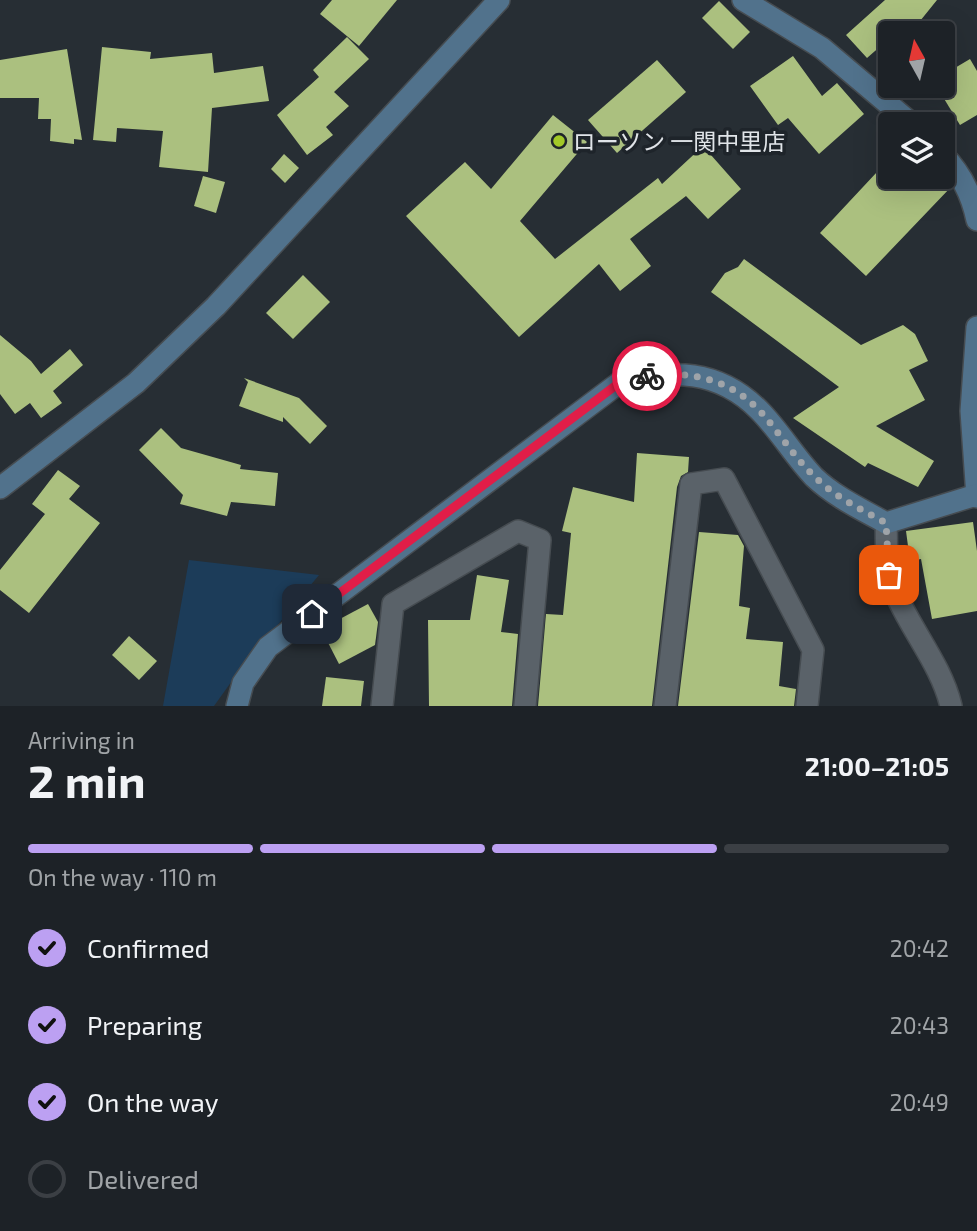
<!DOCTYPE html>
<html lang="en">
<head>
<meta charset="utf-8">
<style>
	:root { --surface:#1d2227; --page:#252a2f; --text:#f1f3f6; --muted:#a0a4a7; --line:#3b3f44; --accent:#bca0f2 }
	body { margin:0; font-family:"Exo 2","Noto Sans JP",sans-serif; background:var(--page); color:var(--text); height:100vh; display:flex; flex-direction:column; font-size:26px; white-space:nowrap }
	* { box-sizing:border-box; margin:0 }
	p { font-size:23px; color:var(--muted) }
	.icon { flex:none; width:38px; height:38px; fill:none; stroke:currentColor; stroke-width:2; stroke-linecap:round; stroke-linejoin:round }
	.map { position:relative; height:706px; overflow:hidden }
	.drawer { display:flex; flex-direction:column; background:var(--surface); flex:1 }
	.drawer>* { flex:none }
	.needle { width:46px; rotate:352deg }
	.fabs { position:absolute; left:878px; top:21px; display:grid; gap:14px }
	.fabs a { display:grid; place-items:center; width:77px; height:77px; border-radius:7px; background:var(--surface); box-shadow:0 7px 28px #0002,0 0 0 2px var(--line); font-size:35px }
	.pin { position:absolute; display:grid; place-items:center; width:60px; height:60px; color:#fff; margin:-30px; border-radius:14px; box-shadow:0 4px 10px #0006 }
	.courier { position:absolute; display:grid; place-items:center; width:70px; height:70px; margin:-35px; border:5px solid #e11d48; border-radius:50%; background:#fff; color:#222; box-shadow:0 2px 9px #0007 }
	.headline em { font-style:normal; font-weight:700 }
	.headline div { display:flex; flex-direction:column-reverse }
	.headline { display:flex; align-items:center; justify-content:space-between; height:119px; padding:0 28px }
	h1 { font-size:46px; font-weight:700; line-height:52px }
	.bar { display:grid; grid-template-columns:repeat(4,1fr); gap:10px 7px; align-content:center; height:84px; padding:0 28px }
	.bar i { height:9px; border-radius:5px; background:var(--line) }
	.bar .selected { background:var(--accent) }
	.bar p { grid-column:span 4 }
	ol { padding:0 28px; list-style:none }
	li { display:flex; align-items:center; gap:21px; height:77px }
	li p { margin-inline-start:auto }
	li .icon { padding:7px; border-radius:50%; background:var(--accent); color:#111; stroke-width:4 }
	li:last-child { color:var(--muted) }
	li i { width:38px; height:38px; border:4px solid var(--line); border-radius:50% }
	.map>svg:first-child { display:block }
	.green { fill:#1c3c59 }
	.building { fill:#abc07f }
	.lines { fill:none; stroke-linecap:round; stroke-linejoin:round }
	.street-casing { stroke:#464c51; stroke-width:24 }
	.secondary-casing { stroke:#464c51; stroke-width:24 }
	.street { stroke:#5a6269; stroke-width:21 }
	.secondary { stroke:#51728c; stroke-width:21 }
	.done { stroke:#9fa4a9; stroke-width:7; stroke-dasharray:0 12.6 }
	.route { stroke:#e11d48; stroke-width:9 }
	.poi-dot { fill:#a2c928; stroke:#1e242a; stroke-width:2.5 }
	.labels { text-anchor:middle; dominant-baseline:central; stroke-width:7; stroke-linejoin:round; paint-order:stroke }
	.poi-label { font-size:23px; fill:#e0e4e8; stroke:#1e242a; text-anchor:start }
</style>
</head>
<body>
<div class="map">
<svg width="977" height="706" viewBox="0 0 977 706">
	<rect width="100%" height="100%" fill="#272e34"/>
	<polygon class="green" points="189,560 319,575 234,678 214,706 163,706"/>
	<g class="building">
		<polygon points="332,0 397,0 359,46 320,14"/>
		<polygon points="885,0 937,0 912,31 904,25 895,33 891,33 891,37 867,58 846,35"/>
		<polygon points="719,1 750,32 733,49 702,18"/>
		<polygon points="347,37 369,59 334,92 349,106 326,127 333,135 307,155 277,115 319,77 313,70"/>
		<polygon points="102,47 151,52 150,59 212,53 214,73 263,66 269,101 212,108 208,172 159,167 163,131 117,128 116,142 93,140"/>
		<polygon points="67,49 82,140 74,139 74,144 50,141 51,119 38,119 39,98 0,98 0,60"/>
		<polygon points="793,56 822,96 837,83 864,114 819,154 788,118 778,125 750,86"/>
		<polygon points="970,59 977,71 977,115 960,125 943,97 943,75"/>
		<polygon points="657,60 686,92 617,153 588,120"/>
		<polygon points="553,115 587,142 520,221 555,259 658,178 662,184 703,146 741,189 708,219 686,196 630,239 651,266 620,291 599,264 519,337 406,216 465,162 491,189"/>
		<polygon points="284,154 299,168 285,183 271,169"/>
		<polygon points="877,172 882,177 941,177 951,187 866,276 820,233"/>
		<polygon points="203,176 225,182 216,213 194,206"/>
		<polygon points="744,259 861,345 903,325 915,334 928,361 909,370 925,400 876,426 934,461 918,487 868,463 865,467 793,418 839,387 711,292 725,273 738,267"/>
		<polygon points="303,275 330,302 293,339 266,313"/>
		<polygon points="0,335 31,361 41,374 70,349 83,365 53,391 62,403 41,418 30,403 15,414 0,394"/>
		<polygon points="244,378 299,398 327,426 310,444 283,417 283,422 239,406 248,382"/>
		<polygon points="161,428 181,448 241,465 240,469 278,473 275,506 231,502 227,516 180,504 183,495 139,450"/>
		<polygon points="637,453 689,457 688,472 681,476 677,487 652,706 538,706 546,614 563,615 571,533 562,531 573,487 634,502"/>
		<polygon points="58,470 80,486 69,499 100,523 29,613 0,590 0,570 45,514 32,504"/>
		<polygon points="973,522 977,551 977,611 932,619 921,559 910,561 906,531"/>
		<polygon points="699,532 738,535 744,546 739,606 750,608 746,639 783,642 779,686 796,689 794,706 678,706"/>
		<polygon points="477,575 509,580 501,632 518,634 512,706 429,706 428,620 470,620"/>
		<polygon points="368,604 378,622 375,645 339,664 321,629"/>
		<polygon points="129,636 157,661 139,680 112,655"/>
		<polygon points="326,677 364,681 361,706 322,706"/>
	</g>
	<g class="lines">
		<g class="street-casing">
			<g id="street">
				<path d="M886,523C887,540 885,561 890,578C904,623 940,660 951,706"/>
				<polyline points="382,706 393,604 518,531 540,540 525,706"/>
				<polyline points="665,706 691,484 724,479 813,650 807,706"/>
			</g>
		</g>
		<g class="secondary-casing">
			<g id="secondary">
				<polyline points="743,0 822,48 912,124"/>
				<path d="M943,155C961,173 972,196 977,220"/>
				<polyline points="977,327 971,411 977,497"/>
				<polyline points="0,488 136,383 216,306 499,0"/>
				<path d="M237,706L243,683L268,647L619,383C672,369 718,369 759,410C779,430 794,456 814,477C835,497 861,509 886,523L976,495"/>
			</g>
		</g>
		<use href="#street" class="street"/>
		<use href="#secondary" class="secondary"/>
	</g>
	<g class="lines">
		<path class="done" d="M647,376C691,371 728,378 760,411C779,432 794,457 815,477C835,497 861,509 886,523L889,575"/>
		<polyline class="route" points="312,614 619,383 647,376"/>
	</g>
	<circle class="poi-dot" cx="559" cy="141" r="7"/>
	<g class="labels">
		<g class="poi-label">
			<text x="573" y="141">ローソン 一関中里店</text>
		</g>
	</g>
</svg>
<div class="fabs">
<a><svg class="needle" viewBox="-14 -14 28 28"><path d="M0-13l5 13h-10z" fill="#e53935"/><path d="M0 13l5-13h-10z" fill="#a0a4a7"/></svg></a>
<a><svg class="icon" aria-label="layers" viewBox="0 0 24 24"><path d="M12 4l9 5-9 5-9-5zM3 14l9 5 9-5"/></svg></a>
</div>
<div class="pin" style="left:889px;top:575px;background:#ea580c"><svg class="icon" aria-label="bag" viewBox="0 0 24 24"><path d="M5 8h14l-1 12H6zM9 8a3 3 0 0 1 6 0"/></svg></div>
<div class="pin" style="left:312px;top:614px;background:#1f2937"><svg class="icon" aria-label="home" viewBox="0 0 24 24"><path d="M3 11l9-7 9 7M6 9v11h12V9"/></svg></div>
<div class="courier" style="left:647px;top:376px"><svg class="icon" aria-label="bike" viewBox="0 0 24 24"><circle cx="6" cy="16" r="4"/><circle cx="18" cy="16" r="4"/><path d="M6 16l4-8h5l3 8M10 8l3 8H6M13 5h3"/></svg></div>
</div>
<section class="drawer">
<div class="headline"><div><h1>2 min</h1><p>Arriving in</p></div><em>21:00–21:05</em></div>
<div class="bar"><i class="selected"></i><i class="selected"></i><i class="selected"></i><i></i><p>On the way · 110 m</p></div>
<ol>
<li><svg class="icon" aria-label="check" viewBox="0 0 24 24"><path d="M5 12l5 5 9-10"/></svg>Confirmed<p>20:42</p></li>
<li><svg class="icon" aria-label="check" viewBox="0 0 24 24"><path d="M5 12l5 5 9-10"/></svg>Preparing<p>20:43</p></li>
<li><svg class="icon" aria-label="check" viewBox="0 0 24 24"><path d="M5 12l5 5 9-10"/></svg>On the way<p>20:49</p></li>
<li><i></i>Delivered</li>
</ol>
</section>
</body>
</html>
